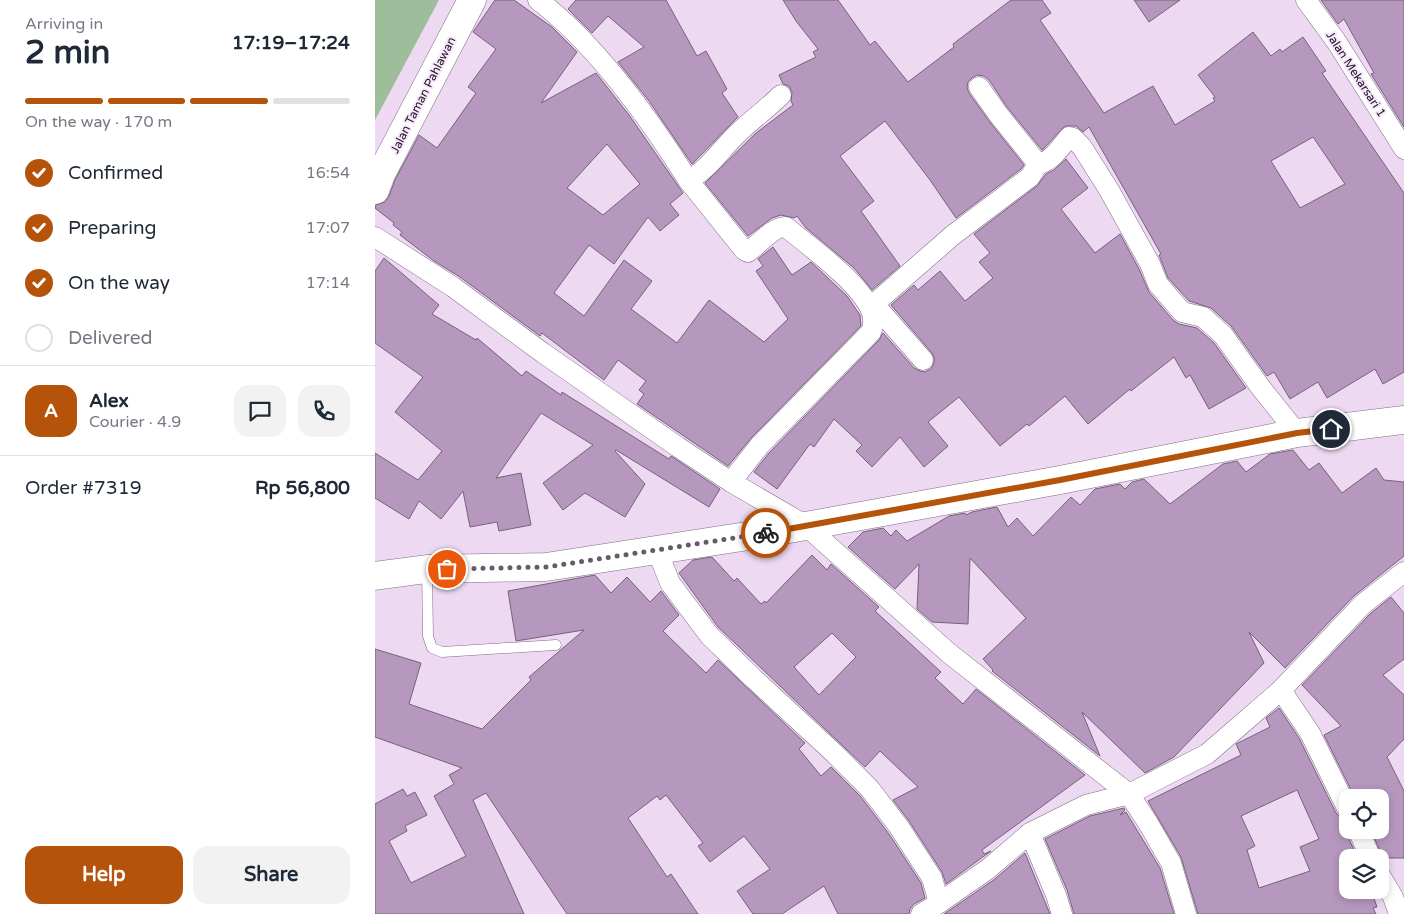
<!DOCTYPE html>
<html lang="en">
<head>
<meta charset="utf-8">
<style>
	:root { --surface:#fff; --page:#f2f2f3; --text:#1f2937; --muted:#747a83; --line:#e0e1e3; --accent:#b45309 }
	body { margin:0; font-family:"Varela Round",sans-serif; background:var(--page); color:var(--text); height:100vh; display:flex; flex-direction:column; font-size:19px; white-space:nowrap }
	* { box-sizing:border-box; margin:0 }
	p { font-size:16px; color:var(--muted) }
	.icon { flex:none; width:28px; height:28px; fill:none; stroke:currentColor; stroke-width:2; stroke-linecap:round; stroke-linejoin:round }
	.map { position:relative; flex:1; overflow:hidden }
	.panel { display:flex; flex-direction:column; background:var(--surface); width:375px }
	.panel>* { flex:none }
	.buttons { position:absolute; left:964px; top:789px; display:grid; gap:10px }
	.buttons a { display:grid; place-items:center; width:50px; height:50px; border-radius:10px; background:var(--surface); box-shadow:0 2px 8px #0003; font-size:25px }
	.pin { position:absolute; display:grid; place-items:center; width:42px; height:42px; color:#fff; margin:-21px; border:2px solid #fff; border-radius:50%; box-shadow:0 1px 5px #0007 }
	.courier { position:absolute; display:grid; place-items:center; width:50px; height:50px; margin:-25px; border:4px solid #b45309; border-radius:50%; background:#fff; color:#222; box-shadow:0 1px 6px #0007 }
	.overview em { font-style:normal; font-weight:700 }
	.overview div { display:flex; flex-direction:column-reverse }
	.overview { display:flex; align-items:center; justify-content:space-between; height:85px; padding:0 25px }
	h1 { font-size:32px; font-weight:700; line-height:38px }
	.bar { display:grid; grid-template-columns:repeat(4,1fr); gap:8px 5px; align-content:center; height:60px; padding:0 25px }
	.bar i { height:6px; border-radius:4px; background:var(--line) }
	.bar .active { background:var(--accent) }
	.bar p { grid-column:span 4 }
	.line { display:flex; align-items:center; gap:12px; padding:0 25px; border-top:1px solid var(--line) }
	.line div { flex:1 }
	.round { display:grid; place-items:center; flex:none; width:52px; height:52px; border-radius:15px; background:var(--page) }
	ol { padding:0 25px; list-style:none }
	li { display:flex; align-items:center; gap:15px; height:55px }
	li p { margin-inline-start:auto }
	li .icon { padding:5px; border-radius:50%; background:var(--accent); color:#fff; stroke-width:4 }
	li:last-child { color:var(--muted) }
	li i { width:28px; height:28px; border:2px solid var(--line); border-radius:50% }
	.action { display:flex; gap:10px; margin-top:auto; padding:10px 25px }
	.action a { flex:1; height:58px; border-radius:15px; background:var(--accent); color:#fff; font-size:20px; font-weight:700; line-height:58px; text-align:center }
	.action a+a { background:var(--page); color:var(--text) }
	main { display:flex; flex:1; min-height:0 }
	.map>svg:first-child { display:block }
	.green { fill:#9ebd9a }
	.building { fill:#b697be; stroke:#75637a; fill-rule:evenodd }
	.lines { fill:none; stroke-linecap:round; stroke-linejoin:round }
	.lane-casing { stroke:#7e6c83; stroke-width:11 }
	.street-casing { stroke:#7e6c83; stroke-width:21 }
	.primary-casing { stroke:#7e6c83; stroke-width:29 }
	.highway-casing { stroke:#7e6c83; stroke-width:29 }
	.lane { stroke:#fff; stroke-width:10 }
	.street { stroke:#fff; stroke-width:20 }
	.primary { stroke:#fff; stroke-width:28 }
	.highway { stroke:#fff; stroke-width:28 }
	.done { stroke:#675a6a; stroke-width:5; stroke-dasharray:0 9 }
	.route { stroke:#b45309; stroke-width:6 }
	.labels { text-anchor:middle; dominant-baseline:central; stroke-width:4; stroke-linejoin:round; paint-order:stroke }
	.street-label { font-size:12px; fill:#1e1620; stroke:#f9e8fd }
</style>
</head>
<body>
<main>
<section class="panel">
<div class="overview"><div><h1>2 min</h1><p>Arriving in</p></div><em>17:19–17:24</em></div>
<div class="bar"><i class="active"></i><i class="active"></i><i class="active"></i><i></i><p>On the way · 170 m</p></div>
<ol>
<li><svg class="icon" aria-label="check" viewBox="0 0 24 24"><path d="M5 12l5 5 9-10"/></svg>Confirmed<p>16:54</p></li>
<li><svg class="icon" aria-label="check" viewBox="0 0 24 24"><path d="M5 12l5 5 9-10"/></svg>Preparing<p>17:07</p></li>
<li><svg class="icon" aria-label="check" viewBox="0 0 24 24"><path d="M5 12l5 5 9-10"/></svg>On the way<p>17:14</p></li>
<li><i></i>Delivered</li>
</ol>
<div class="line" style="height:90px"><b class="round" style="background:var(--accent);color:#fff">A</b><div><b>Alex</b><p>Courier · 4.9</p></div><a class="round"><svg class="icon" aria-label="chat" viewBox="0 0 24 24"><path d="M4 5h16v11H9l-5 4z"/></svg></a><a class="round"><svg class="icon" aria-label="phone" viewBox="0 0 24 24"><path d="M5 4h4l2 5-3 2q2 4 5 5l2-3 5 2v4C11 20 4 13 5 4z"/></svg></a></div>
<div class="line" style="height:65px"><div>Order #7319</div><b>Rp 56,800</b></div>
<div class="action"><a>Help</a><a>Share</a></div>
</section>
<div class="map">
<svg width="1029" height="914" viewBox="0 0 1029 914">
	<rect width="100%" height="100%" fill="#eed9f3"/>
	<polygon class="green" points="0,0 64,0 0,120"/>
	<g class="building">
		<path d="M120,0H139L177,27L202,52L166,103L221,73L254,115L308,193L295,204L304,215L285,231L273,217L239,264L214,245L179,293L209,316L249,260L277,281L256,309L302,343L334,300L389,342L413,319L381,271L388,266L383,259L398,247L417,275L436,262L472,296L485,315L486,326L377,437L353,466L262,404L269,394L264,390L271,381L243,360L229,380L167,333L165,336L85,277L59,261L25,235L27,232L18,225L19,223L0,208L1,205L10,202L14,196L20,180L44,135L62,148L101,93L93,87L121,49L98,32ZM232,144L265,184L228,215L192,188Z"/>
		<polygon points="201,0 291,0 322,56 331,51 352,89 347,93 363,117 317,164 274,101 243,62 269,47 233,16 217,33 193,9"/>
		<path d="M408,0H463L495,45L500,41L533,82L579,47L578,44L636,0H667L676,13L665,20L729,113L778,86L800,125L840,101L838,98L840,97L823,75L878,32L896,56L905,49L907,52L928,37L951,71L947,73L1029,193V372L1008,384L1000,369L952,398L943,382L915,399L899,372L892,376L856,326L836,308L814,301L793,278L784,255L786,254L714,127L708,132L701,126H690L667,150L632,107L614,80L609,76L602,75L597,78L593,82L592,88L594,93L614,121L649,165L646,169L581,218L555,180L510,121L465,156L499,201L486,211L525,266L497,290L479,268L431,228L422,216L419,218L406,215L397,218L373,236L330,183L381,133L418,105L416,101L417,92L414,86L408,84L404,75L441,57L438,52L443,49L421,21ZM938,137L970,184L925,208L896,161Z"/>
		<polygon points="759,0 805,0 774,22"/>
		<polygon points="946,0 1029,0 1029,127 996,74 999,73 969,19 963,24"/>
		<polygon points="691,159 713,188 686,209 720,253 745,234 764,269 774,292 798,320 804,324 822,328 839,343 871,388 834,409 815,375 811,378 799,357 756,391 755,389 713,424 690,396 654,426 652,424 625,446 584,397 553,422 573,446 549,467 525,437 497,467 481,451 487,445 459,419 439,447 435,444 402,489 379,472 394,453 504,340 508,333 539,368 545,371 550,372 556,369 559,363 559,357 557,353 516,305 539,285 543,290 565,271 590,301 618,278 604,262 615,253 599,234 662,186 671,174 679,170"/>
		<polygon points="9,258 64,305 57,314 101,340 102,338 147,376 151,371 186,395 187,392 294,459 296,456 345,489 334,507 241,450 240,451 270,484 250,517 210,493 188,510 168,483 218,445 166,413 121,478 146,473 156,525 124,531 122,522 95,527 88,491 66,519 44,501 34,519 0,498 0,453 43,480 67,451 20,412 48,377 0,343 0,271"/>
		<polygon points="918,450 934,470 944,463 967,493 1001,468 1009,480 1029,482 1029,556 979,596 910,668 874,632 889,663 799,757 770,773 707,712 725,756 617,671 618,670 608,659 651,618 595,558 593,624 557,622 542,609 544,564 520,589 473,547 488,532 508,528 516,536 521,530 532,541 574,516 590,513 591,515 597,512 622,507 633,527 642,518 658,536 696,497 705,505 720,489 745,484 750,489 757,482 769,479 795,504 848,464 862,461 871,472 895,454"/>
		<path d="M437,555L452,570L456,564L504,607L500,611L566,672L560,678L588,704L601,689L710,775L607,850L609,854L616,851L571,884L567,872L534,821L518,800L543,787L505,751L490,767L343,627L304,573L318,560L337,557L359,581L362,578L386,604L390,601L391,603ZM457,633L481,657L444,695L419,667Z"/>
		<polygon points="220,575 236,593 252,577 275,602 286,591 304,615 288,631 331,673 343,660 430,743 424,749 446,776 456,767 486,797 514,834 546,883 550,898 539,904 535,909 534,914 463,914 449,886 407,914 378,914 362,891 395,869 369,836 335,862 323,846 328,843 291,795 285,800 282,796 253,818 292,877 296,874 323,914 192,914 111,793 98,800 149,914 0,914 0,804 28,789 32,796 40,792 52,815 30,826 32,831 14,841 36,883 91,856 59,796 79,784 74,775 87,768 0,737 0,649 46,663 34,704 107,729 156,680 154,677 209,630 141,641 133,591"/>
		<polygon points="1016,597 1029,613 1029,659 1008,675 1029,695 1029,739 1012,757 1029,791 1029,858 1008,858 996,830 1005,830 1005,798 980,798 949,735 966,726 927,685 996,613"/>
		<path d="M904,708L924,738L961,813L966,818L972,820V835L983,858H972V890H996L1002,907L998,908L1001,914H823L806,857L773,801L866,755L861,744L895,727L891,718ZM922,790L944,839L925,847L935,871L884,888L872,850L880,846L866,816Z"/>
		<polygon points="749,808 750,810 745,815 751,812 785,868 799,914 699,914 692,890 670,839 715,816"/>
		<polygon points="650,853 675,914 569,914 620,879"/>
	</g>
	<g class="lines">
		<g class="lane-casing">
			<polyline id="lane" points="52,570 53,636 57,648 67,652 181,645"/>
		</g>
		<g class="street-casing">
			<g id="street">
				<path d="M163,0C222,45 274,118 313,180C333,170 346,149 362,134C376,120 392,109 406,95"/>
				<polyline points="931,0 961,41 1029,149"/>
				<path d="M604,87L623,114L663,164C676,162 686,147 694,137L698,138L707,147L734,190L775,264L783,284L807,312L828,317L848,335L886,388L922,433"/>
				<path d="M313,180L369,250L373,252C382,246 400,225 411,227C436,248 483,281 496,310C499,318 499,325 496,332L385,445L356,482"/>
				<polyline points="0,237 78,287 168,353 303,447 356,482 430,525 575,654 754,794 773,823 796,863 811,914"/>
				<polyline points="499,304 548,360"/>
				<polyline points="496,310 499,304 578,235 655,177 663,164"/>
				<polyline points="282,550 295,583 334,635 379,679 459,753 495,789 524,827 557,878 564,903"/>
				<polyline points="906,690 935,733 972,808"/>
				<polyline points="983,830 996,858"/>
				<polyline points="655,833 681,895 687,914"/>
				<polyline points="1005,875 1018,897 1024,914"/>
				<polyline points="546,914 564,903 613,869 655,833 711,805 754,794 832,754 906,690 988,604 1029,572"/>
			</g>
		</g>
		<g class="primary-casing">
			<polyline id="primary" points="0,190 6,174 97,0"/>
		</g>
		<g class="highway-casing">
			<polyline id="highway" points="0,576 52,569 171,567 392,533 685,480 922,433 1029,420"/>
		</g>
		<use href="#lane" class="lane"/>
		<use href="#street" class="street"/>
		<use href="#primary" class="primary"/>
		<use href="#highway" class="highway"/>
	</g>
	<g class="lines">
		<polyline class="done" points="72,569 171,567 391,533"/>
		<polyline class="route" points="391,533 685,480 922,433 956,429"/>
	</g>
	<g class="labels">
		<g class="street-label">
			<text transform="translate(981 74) rotate(57)">Jalan Mekarsari 1</text>
			<text transform="translate(48 95) rotate(-63)">Jalan Taman Pahlawan</text>
		</g>
	</g>
</svg>
<div class="buttons">
<a><svg class="icon" aria-label="locate" viewBox="0 0 24 24"><circle cx="12" cy="12" r="6"/><path d="M12 2v4M12 18v4M2 12h4M18 12h4"/></svg></a>
<a><svg class="icon" aria-label="layers" viewBox="0 0 24 24"><path d="M12 4l9 5-9 5-9-5zM3 14l9 5 9-5"/></svg></a>
</div>
<div class="pin" style="left:72px;top:569px;background:#ea580c"><svg class="icon" aria-label="bag" viewBox="0 0 24 24"><path d="M5 8h14l-1 12H6zM9 8a3 3 0 0 1 6 0"/></svg></div>
<div class="pin" style="left:956px;top:429px;background:#1f2937"><svg class="icon" aria-label="home" viewBox="0 0 24 24"><path d="M3 11l9-7 9 7M6 9v11h12V9"/></svg></div>
<div class="courier" style="left:391px;top:533px"><svg class="icon" aria-label="bike" viewBox="0 0 24 24"><circle cx="6" cy="16" r="4"/><circle cx="18" cy="16" r="4"/><path d="M6 16l4-8h5l3 8M10 8l3 8H6M13 5h3"/></svg></div>
</div>
</main>
</body>
</html>
